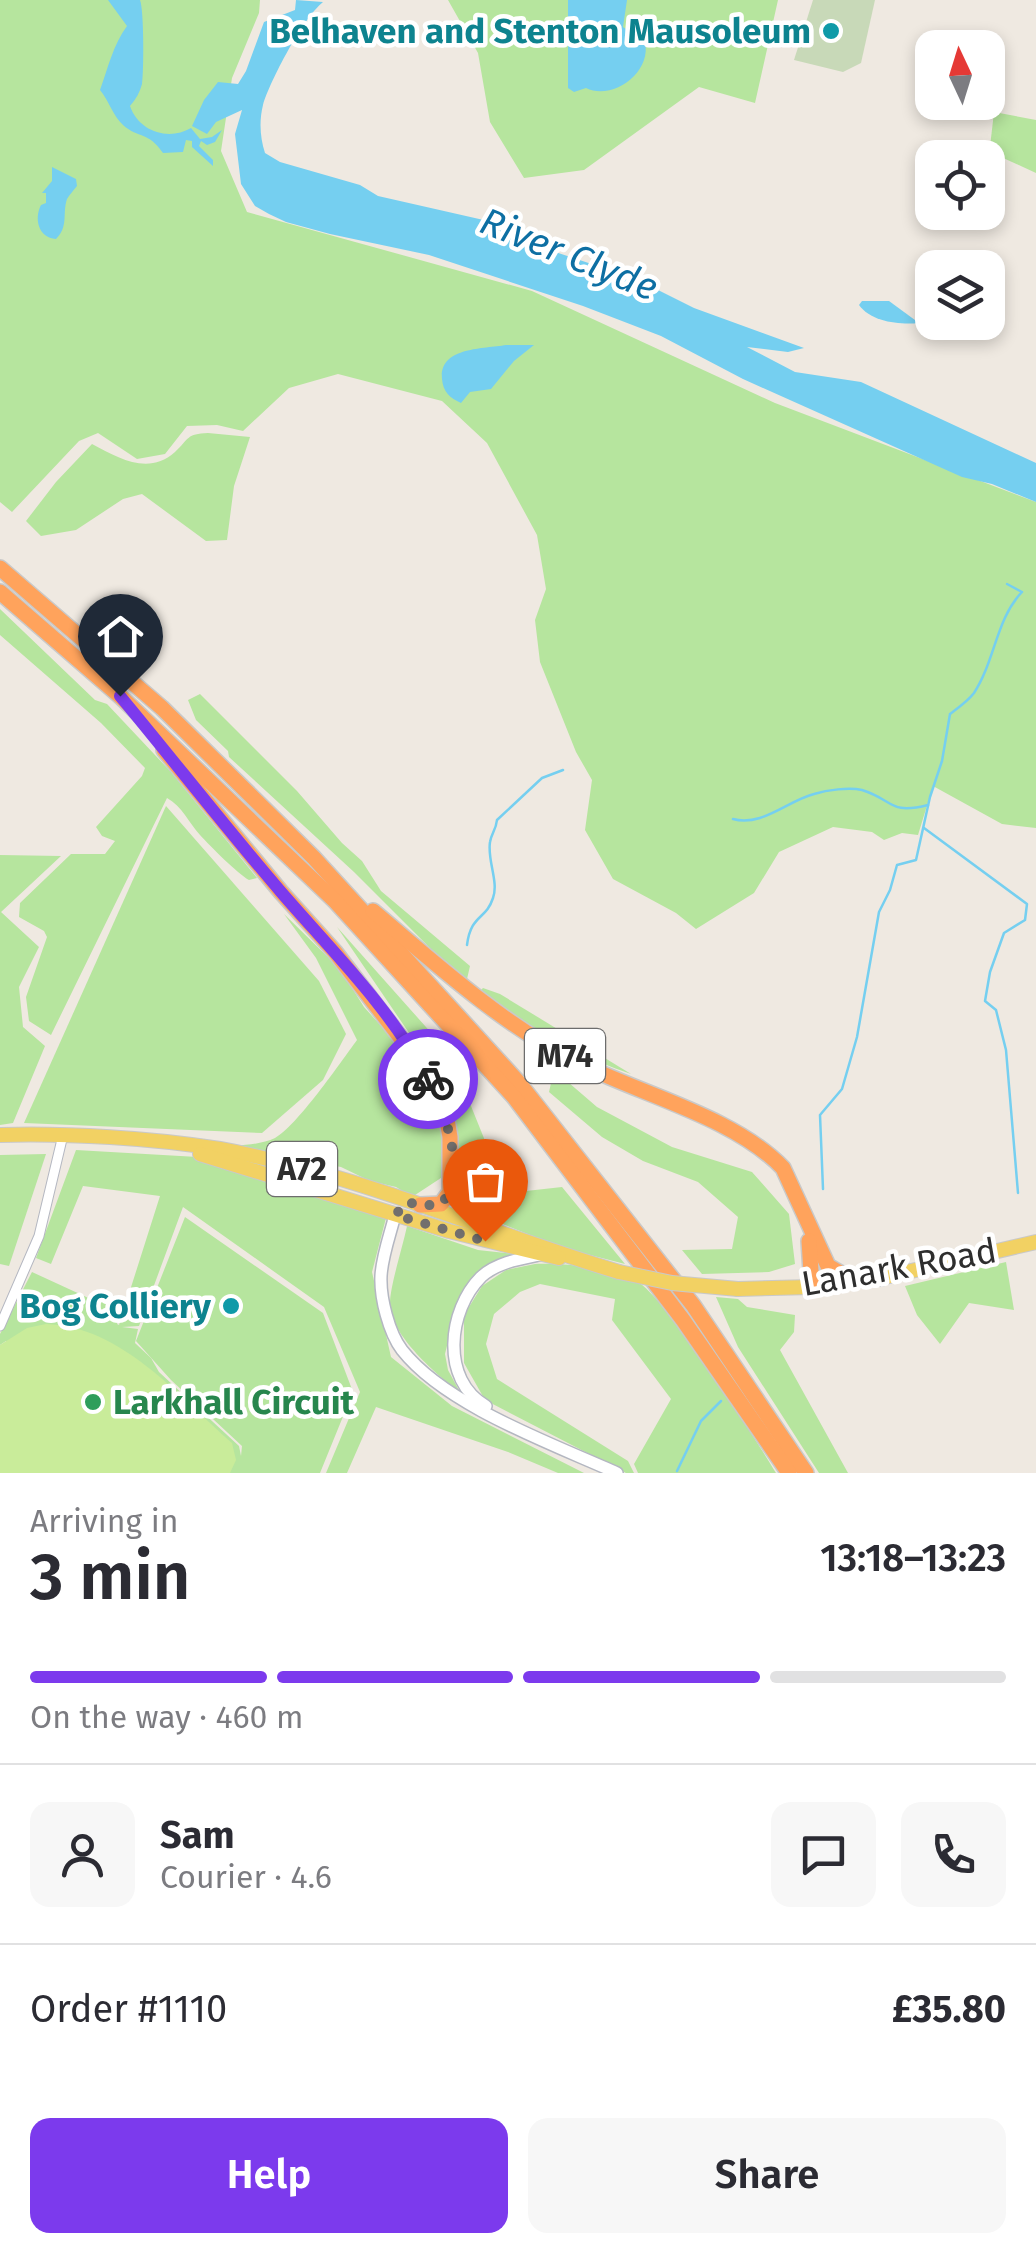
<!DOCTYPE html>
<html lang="en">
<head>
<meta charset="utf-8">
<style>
	:root { --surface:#fff; --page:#f7f7f7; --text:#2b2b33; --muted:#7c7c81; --line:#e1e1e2; --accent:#7c3aed }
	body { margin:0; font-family:"Fira Sans",sans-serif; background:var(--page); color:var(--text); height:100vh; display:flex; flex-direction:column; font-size:38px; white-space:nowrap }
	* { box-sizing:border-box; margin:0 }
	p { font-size:32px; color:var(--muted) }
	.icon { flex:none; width:55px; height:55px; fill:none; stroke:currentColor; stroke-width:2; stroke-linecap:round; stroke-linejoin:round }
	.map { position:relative; height:1473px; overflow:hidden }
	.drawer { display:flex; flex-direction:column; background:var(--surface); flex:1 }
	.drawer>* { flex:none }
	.needle { width:65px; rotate:356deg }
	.buttons { position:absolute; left:915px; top:30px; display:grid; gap:20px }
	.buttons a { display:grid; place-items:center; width:90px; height:90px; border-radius:20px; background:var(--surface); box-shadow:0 5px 15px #0003; font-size:50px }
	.pin { position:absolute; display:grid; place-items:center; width:85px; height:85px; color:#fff; margin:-102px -42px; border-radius:50% 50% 50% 0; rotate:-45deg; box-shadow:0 0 10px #0007 }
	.pin .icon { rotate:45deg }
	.courier { position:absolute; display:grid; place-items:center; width:100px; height:100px; margin:-50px; border:8px solid #7c3aed; border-radius:50%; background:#fff; color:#222; box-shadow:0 2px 12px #0007 }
	.overview em { font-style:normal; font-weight:600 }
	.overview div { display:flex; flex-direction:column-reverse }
	.overview { display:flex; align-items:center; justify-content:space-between; height:170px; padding:0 30px }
	h1 { font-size:65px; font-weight:600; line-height:75px }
	.bar { display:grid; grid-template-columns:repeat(4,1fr); gap:15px 10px; align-content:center; height:120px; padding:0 30px }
	.bar i { height:12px; border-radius:8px; background:var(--line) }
	.bar .on { background:var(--accent) }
	.bar p { grid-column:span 4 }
	.line { display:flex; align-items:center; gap:25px; padding:0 30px; border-top:2px solid var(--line) }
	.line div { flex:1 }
	.round { display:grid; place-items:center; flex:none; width:105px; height:105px; border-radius:20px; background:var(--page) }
	.button { display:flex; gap:20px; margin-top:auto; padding:20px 30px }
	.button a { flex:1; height:115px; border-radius:20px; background:var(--accent); color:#fff; font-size:40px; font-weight:600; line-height:115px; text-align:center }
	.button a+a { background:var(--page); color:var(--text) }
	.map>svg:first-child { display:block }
	.green { fill:#b6e59e }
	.cemetery { fill:#c8d9b8 }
	.pitch { fill:#c9ec9a }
	.water { fill:#75cff0 }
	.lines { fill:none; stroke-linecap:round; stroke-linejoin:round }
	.stream { stroke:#75cff0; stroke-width:2.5 }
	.minor-casing { stroke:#b4b7c1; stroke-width:11 }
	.tertiary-casing { stroke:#b4b7c1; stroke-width:14 }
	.primary-casing { stroke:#c9c9c9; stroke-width:16 }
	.motorway-casing { stroke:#c9c9c9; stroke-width:18 }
	.minor { stroke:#fff; stroke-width:9 }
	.tertiary { stroke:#fff; stroke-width:11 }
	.primary { stroke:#f2d163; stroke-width:14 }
	.motorway { stroke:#ffa35c; stroke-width:15 }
	.primary-bridge-casing { stroke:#c9c9c9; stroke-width:16; stroke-linecap:butt }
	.primary-bridge { stroke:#f2d163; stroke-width:14 }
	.done { stroke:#726f6d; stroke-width:10; stroke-dasharray:0 18 }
	.route { stroke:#7c3aed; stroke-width:12 }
	.culture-dot { fill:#0f9aa8; stroke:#fff; stroke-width:4 }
	.leisure-dot { fill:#2e9e5b; stroke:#fff; stroke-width:4 }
	.labels { text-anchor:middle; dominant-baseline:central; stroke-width:9; stroke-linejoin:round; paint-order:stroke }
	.shield { fill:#fff; stroke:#6d6d6d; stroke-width:2.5 }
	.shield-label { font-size:32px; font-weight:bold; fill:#2e2e2e }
	.culture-label { font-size:35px; font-weight:bold; fill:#0d838f; stroke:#fff; text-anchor:end }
	.street-label { font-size:35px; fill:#2e2e2e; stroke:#fff }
	.leisure-label { font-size:35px; font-weight:bold; fill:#27864d; stroke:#fff; text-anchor:start }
	.water-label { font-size:38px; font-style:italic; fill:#0d6fa3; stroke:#fff }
</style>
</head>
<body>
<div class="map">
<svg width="1036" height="1473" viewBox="0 0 1036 1473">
	<rect width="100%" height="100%" fill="#efe9e1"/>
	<g class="green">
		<polygon points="0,0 260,0 259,13 232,78 221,151 247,212 532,291 775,403 1036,502 1036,828 1002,824 933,786 918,835 902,833 884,840 872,832 833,827 779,852 754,893 696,929 676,913 613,879 585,830 592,780 576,752 540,662 535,620 546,589 537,535 487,443 442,401 338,374 289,388 243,431 217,425 187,426 165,454 137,459 98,433 79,441 12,512 0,502"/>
		<polygon points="448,0 778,0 755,103 699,87 584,170 524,178 490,122 478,53"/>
		<polygon points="994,112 1036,120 1036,173 1001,157 990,147"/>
		<path d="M208,433L250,437L234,486L227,540L206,541L142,494L123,499L76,530L41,536L26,521L56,482L92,444C119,458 148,476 175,452C190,438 186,434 208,433Z"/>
		<path d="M0,609L95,700L107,704L171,772L257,878L249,880C238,874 210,846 200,835C189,823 182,806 167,798L51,1035L29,1021L26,997L47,937L44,931L19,917L20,903L71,854H105L115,841L102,836L96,827L142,776L145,768L101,723L0,635Z"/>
		<polygon points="200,694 297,791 342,843 362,861 381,891 470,966 467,979 431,949 354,872 229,757 228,751 196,720 188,700"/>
		<polygon points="166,806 319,981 346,1034 323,1080 262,1133 24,1123"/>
		<polygon points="0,855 61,856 1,912 39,947 19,987 23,1027 45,1046 13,1123 0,1125"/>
		<path d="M284,914L340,969L364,1007L399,1046L423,1084L443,1125L441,1178L412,1197L396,1187L370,1181L341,1167L220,1144C235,1147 260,1145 275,1138C296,1127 341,1062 357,1040L316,958Z"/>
		<polygon points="337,927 450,1054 498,1173 526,1191 562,1187 625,1264 563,1248 467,1210 457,1137 441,1080"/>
		<path d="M483,988L500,994L631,1074C575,1056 528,1025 479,992Z"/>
		<polygon points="554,1070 597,1107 672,1147 752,1172 789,1214 795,1264 769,1272 702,1274 682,1250 732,1249 738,1217 698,1182 643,1161 602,1137 549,1092"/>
		<polygon points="76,1150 215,1158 386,1218 372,1272 391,1357 452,1406 584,1473 558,1473 508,1452 376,1407 347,1473 326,1473 360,1392 324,1307 183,1207 139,1326 122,1327 138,1329 135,1343 151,1358 159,1372 239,1446 241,1456 242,1446 171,1380 136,1341 185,1217 323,1313 353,1392 320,1473 215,1473 6,1341 0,1345 0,1334 32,1272 95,1301 125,1300 117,1324 119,1325 160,1196 83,1186 51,1264 36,1258"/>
		<polygon points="46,1154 9,1266 0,1264 0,1155"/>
		<path d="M407,1226L478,1250L525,1255L484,1270L456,1309L445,1354L448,1370L461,1394C438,1375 389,1335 390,1303C390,1286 403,1246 407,1226Z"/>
		<polygon points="1006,1262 1014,1310 969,1303 940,1344 917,1315 905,1286"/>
		<path d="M535,1264C560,1263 612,1267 634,1279C667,1297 753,1435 776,1473H638L634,1464L671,1399L612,1320L615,1299L540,1284L520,1292L494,1314L486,1344L497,1379L628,1461L634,1473H626L485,1400L464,1363V1315L482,1286L506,1270Z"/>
		<polygon points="716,1297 738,1299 747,1307 795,1315 794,1332 780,1350 848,1473 819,1473 738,1347"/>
	</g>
	<polygon class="cemetery" points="813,0 875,0 861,63 843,72 794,60"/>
	<path class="pitch" d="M46,1324C121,1326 179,1396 232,1443L236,1460L230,1473H0V1345L27,1328Z"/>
	<g class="water">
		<path d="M108,0H140C144,10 144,71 142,84C140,92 136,99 130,106C139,132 169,141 191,128L200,139L212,137L222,130L215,142L207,145L201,141L199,146L213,160V166L192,147V141L186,140L183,152L163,153C148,131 139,139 123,125C113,116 109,101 100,90C108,68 113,45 127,26Z"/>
		<path d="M296,0L323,2C303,18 270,81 263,105C259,121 260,138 265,153L280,162L360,185L378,196L488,221L525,242L634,278L694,308L804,348L788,352L747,347L795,372L861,382L1036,463V502L992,484L962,477L743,379L661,336L583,306L429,255L330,234L286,222L269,214L255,206L241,184L235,134L242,110L216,122L207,134L192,126L204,100L218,82L238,84L246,71L264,22L295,10Z"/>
		<path d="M568,0H627L623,27L645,42C652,73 612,101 586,88L574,92L568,88Z"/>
		<path d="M52,167L76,179L77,186C76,187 68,197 67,199C62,214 69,226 56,239C38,238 34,218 41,205L46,203V193H42L52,181Z"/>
		<path d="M862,301H889L919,323C900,325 871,322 859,305Z"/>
		<path d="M506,345H534L514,361L491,389L470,392L461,403C450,398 443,392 442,379C439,347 483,349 506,345Z"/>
	</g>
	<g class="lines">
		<g class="stream">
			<path d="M733,819C762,827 787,801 814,794C827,790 849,787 862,790C894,800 889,815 928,805"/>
			<polyline points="924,828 1027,904 1025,920 1004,933 990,972 985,1001 996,1010 1006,1050 1018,1193"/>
			<path d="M467,945C471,914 486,920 493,898C499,882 487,860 490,842C491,834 496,830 497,820L542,778L563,770"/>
			<path d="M823,1189L820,1115L842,1089L857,1037L879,912L890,890L897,865L916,860L930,797L942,761L950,714C958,708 968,701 974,693C995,661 996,619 1022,592L1007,584"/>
			<polyline points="677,1471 701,1421 721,1401"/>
		</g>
		<g class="minor-casing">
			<polyline id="minor" points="0,1326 39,1236 63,1135"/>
		</g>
		<g class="tertiary-casing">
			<g id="tertiary">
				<path d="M395,1215C390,1235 382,1256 381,1276C380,1298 389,1333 402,1350C446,1406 553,1444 617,1473"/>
				<path d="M486,1406C440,1380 448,1310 481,1277C496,1263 519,1259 539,1255"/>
			</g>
		</g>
		<g class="primary-casing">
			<g id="primary">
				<path d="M0,1135C66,1133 154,1138 220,1149C357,1174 486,1232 619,1272"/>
				<polyline points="200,1154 449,1231 559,1258"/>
				<polyline points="738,1289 812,1287 881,1278 1036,1242"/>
			</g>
		</g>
		<g class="motorway-casing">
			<g id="motorway">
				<polyline points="0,568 162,708 314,858 519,1083 693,1305 806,1473"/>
				<polyline points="0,592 120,696 334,900 514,1097 683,1320 789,1473"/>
				<polyline points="164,750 281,892 335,952 420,1063 446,1114 450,1137 450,1192 441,1204 420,1205"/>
				<path d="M373,911C435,963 495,1018 567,1057C633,1093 731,1114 783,1168L828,1266L845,1276L881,1278"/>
				<polyline points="809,1241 812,1287"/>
			</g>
		</g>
		<use href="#minor" class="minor"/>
		<use href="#tertiary" class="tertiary"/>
		<use href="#primary" class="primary"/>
		<use href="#motorway" class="motorway"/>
		<g class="primary-bridge-casing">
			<polyline id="primary-bridge" points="619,1272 672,1283 738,1289"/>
		</g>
		<use href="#primary-bridge" class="primary-bridge"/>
	</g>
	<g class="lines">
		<path class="done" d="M428,1079C444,1110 469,1173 441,1204L420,1206L408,1202L395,1215L485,1241"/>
		<path class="route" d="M120,696C174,761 226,828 281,892C332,951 391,1009 428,1079"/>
	</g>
	<g class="culture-dot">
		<circle cx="831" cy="31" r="10"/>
		<circle cx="231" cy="1306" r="10"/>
	</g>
	<circle class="leisure-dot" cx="93" cy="1402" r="10"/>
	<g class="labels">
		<g class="shield">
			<rect x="525" y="1029" width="80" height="54" rx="8"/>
			<rect x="267" y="1142" width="70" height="54" rx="8"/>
		</g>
		<g class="shield-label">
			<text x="565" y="1056">M74</text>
			<text x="302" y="1169">A72</text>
		</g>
		<g class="culture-label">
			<text x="811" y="31">Belhaven and Stenton Mausoleum</text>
			<text x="211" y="1306">Bog Colliery</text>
		</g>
		<g class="street-label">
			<text transform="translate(899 1267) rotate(-10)">Lanark Road</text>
		</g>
		<g class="leisure-label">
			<text x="113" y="1402">Larkhall Circuit</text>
		</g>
		<g class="water-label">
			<text transform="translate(569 254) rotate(22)">River Clyde</text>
		</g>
	</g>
</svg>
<div class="buttons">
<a><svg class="needle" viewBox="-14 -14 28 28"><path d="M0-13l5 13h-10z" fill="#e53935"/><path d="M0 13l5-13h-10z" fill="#7c7c81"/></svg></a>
<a><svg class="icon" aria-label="locate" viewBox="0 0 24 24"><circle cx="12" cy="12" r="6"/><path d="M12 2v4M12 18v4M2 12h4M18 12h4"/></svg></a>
<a><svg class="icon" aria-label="layers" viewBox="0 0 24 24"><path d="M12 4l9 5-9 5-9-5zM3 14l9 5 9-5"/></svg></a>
</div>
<div class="pin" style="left:485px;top:1241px;background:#ea580c"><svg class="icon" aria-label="bag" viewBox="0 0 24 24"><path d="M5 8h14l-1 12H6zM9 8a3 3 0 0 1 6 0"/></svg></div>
<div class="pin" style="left:120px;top:696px;background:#1f2937"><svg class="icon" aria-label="home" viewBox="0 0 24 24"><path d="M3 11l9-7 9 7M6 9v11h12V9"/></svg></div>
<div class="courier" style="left:428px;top:1079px"><svg class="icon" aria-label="bike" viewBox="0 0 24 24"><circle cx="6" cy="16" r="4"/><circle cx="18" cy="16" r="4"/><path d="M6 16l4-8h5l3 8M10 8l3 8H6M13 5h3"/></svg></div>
</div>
<section class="drawer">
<div class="overview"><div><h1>3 min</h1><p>Arriving in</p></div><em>13:18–13:23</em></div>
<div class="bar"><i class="on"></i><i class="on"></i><i class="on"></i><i></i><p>On the way · 460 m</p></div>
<div class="line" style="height:180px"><a class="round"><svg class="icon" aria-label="person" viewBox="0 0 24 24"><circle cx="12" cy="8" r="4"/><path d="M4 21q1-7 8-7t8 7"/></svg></a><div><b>Sam</b><p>Courier · 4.6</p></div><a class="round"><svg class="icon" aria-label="chat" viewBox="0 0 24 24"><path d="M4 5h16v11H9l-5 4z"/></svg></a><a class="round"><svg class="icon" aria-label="phone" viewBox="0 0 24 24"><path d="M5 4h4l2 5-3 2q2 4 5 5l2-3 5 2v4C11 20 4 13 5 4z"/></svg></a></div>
<div class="line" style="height:130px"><div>Order #1110</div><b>£35.80</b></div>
<div class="button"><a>Help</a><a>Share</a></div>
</section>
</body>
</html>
